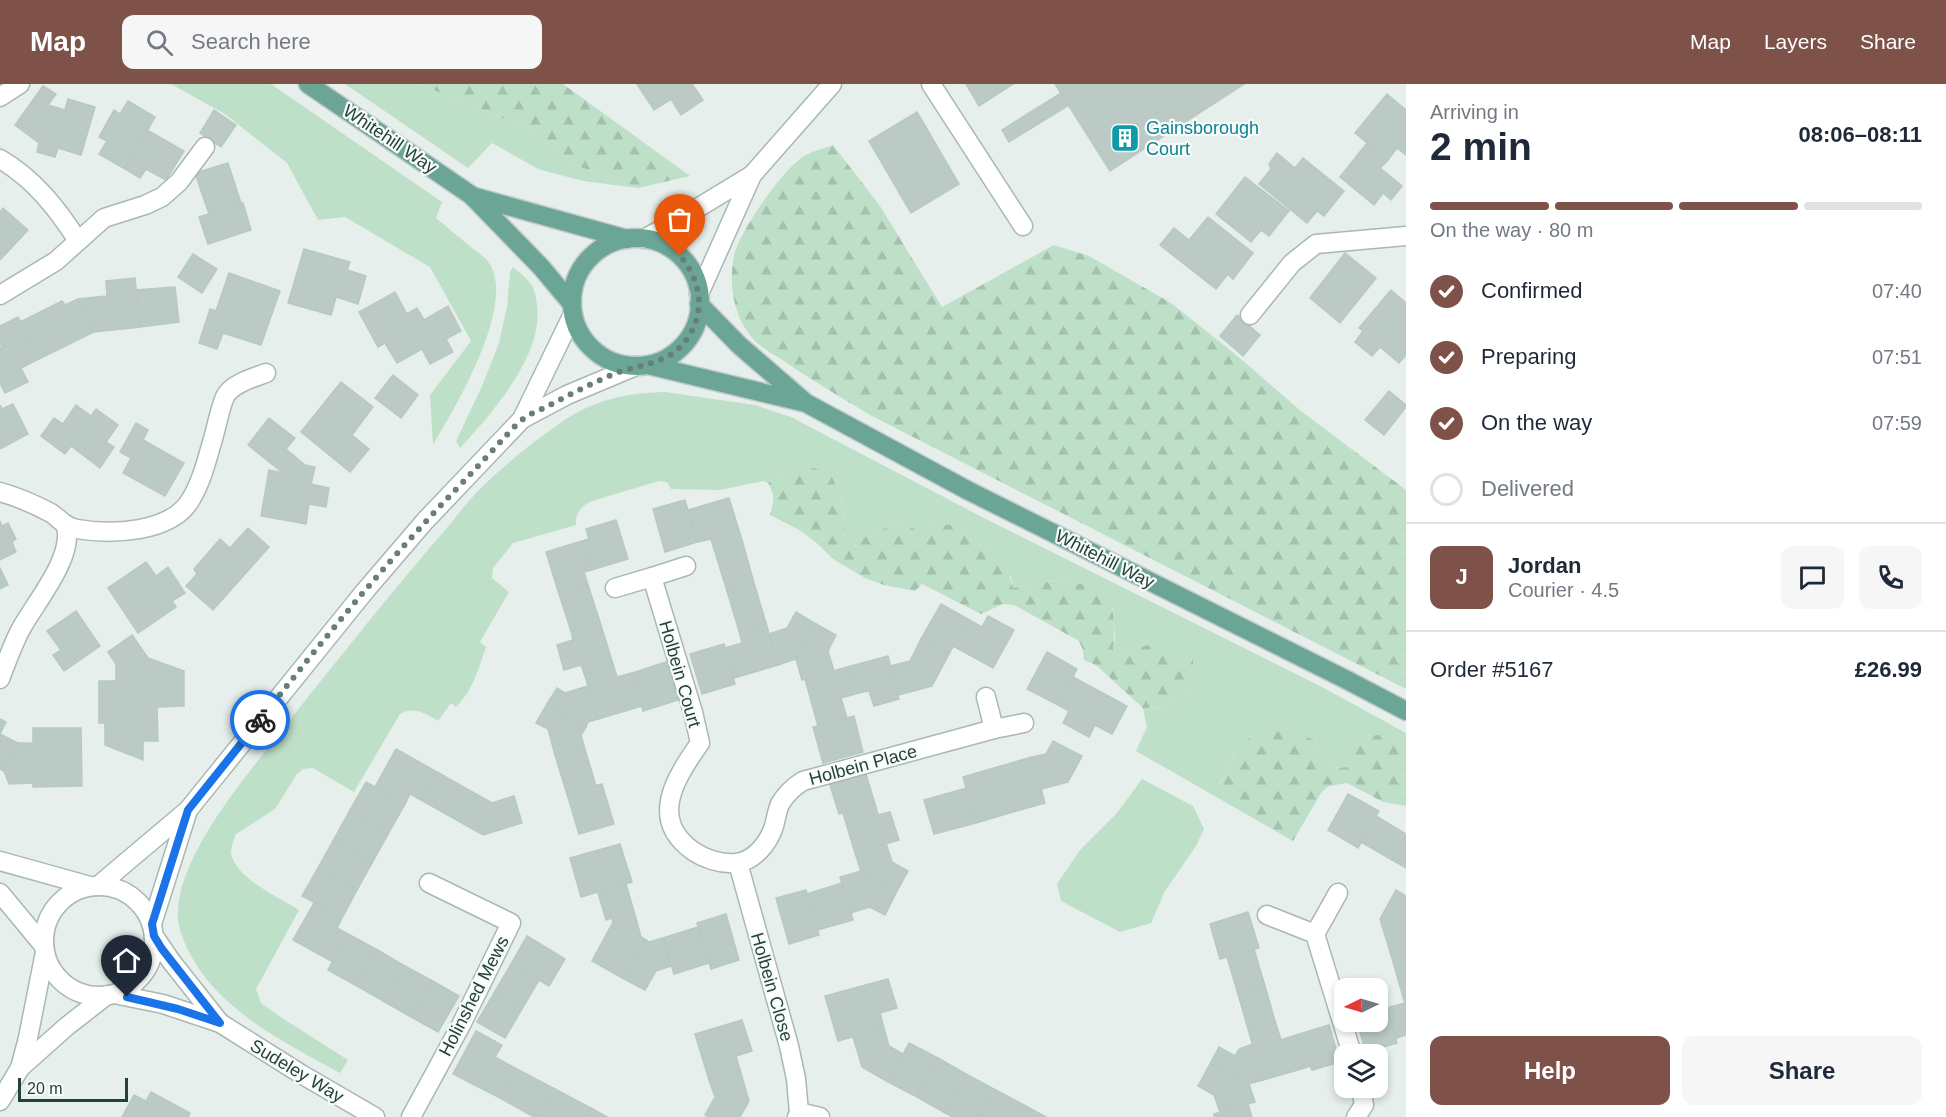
<!DOCTYPE html>
<html lang="en">
<head>
<meta charset="utf-8">
<style>
	:root { --surface:#fff; --page:#f6f6f7; --text:#1f2937; --muted:#747a83; --line:#e0e1e3; --accent:#7f5249 }
	body { margin:0; font-family:Arial,sans-serif; background:var(--page); color:var(--text); height:100vh; display:flex; flex-direction:column; font-size:22px; white-space:nowrap }
	* { box-sizing:border-box; margin:0 }
	p { font-size:20px; color:var(--muted) }
	.icon { flex:none; width:33px; height:33px; fill:none; stroke:currentColor; stroke-width:2; stroke-linecap:round; stroke-linejoin:round }
	.map { position:relative; flex:1; overflow:hidden }
	.side { display:flex; flex-direction:column; background:var(--surface); width:540px }
	.side>* { flex:none }
	.needle { width:39px; rotate:265deg }
	.buttons { position:absolute; left:1334px; top:894px; display:grid; gap:12px }
	.buttons a { display:grid; place-items:center; width:54px; height:54px; border-radius:12px; background:var(--surface); box-shadow:0 3px 9px #0003; font-size:30px }
	.scale { position:absolute; left:18px; bottom:15px; width:110px; box-sizing:border-box; padding-left:6px; border:3px solid #24423a; border-top:0; font-size:16px; line-height:21px; white-space:nowrap; color:#24423a; -webkit-text-stroke:4px #f7fbf9; paint-order:stroke }
	.pin { position:absolute; display:grid; place-items:center; width:51px; height:51px; color:#fff; margin:-62px -26px; border-radius:50% 50% 50% 0; rotate:-45deg; box-shadow:0 0 6px #0007 }
	.pin .icon { rotate:45deg }
	.courier { position:absolute; display:grid; place-items:center; width:60px; height:60px; margin:-30px; border:4px solid #1a73e8; border-radius:50%; background:#fff; color:#222; box-shadow:0 2px 8px #0007 }
	.overview em { font-style:normal; font-weight:700 }
	.overview div { display:flex; flex-direction:column-reverse }
	.overview { display:flex; align-items:center; justify-content:space-between; height:102px; padding:0 24px }
	h1 { font-size:39px; font-weight:700; line-height:45px }
	.bar { display:grid; grid-template-columns:repeat(4,1fr); gap:9px 6px; align-content:center; height:72px; padding:0 24px }
	.bar i { height:8px; border-radius:4px; background:var(--line) }
	.bar .current { background:var(--accent) }
	.bar p { grid-column:span 4 }
	.line { display:flex; align-items:center; gap:15px; padding:0 24px; border-top:2px solid var(--line) }
	.line div { flex:1 }
	.round { display:grid; place-items:center; flex:none; width:63px; height:63px; border-radius:12px; background:var(--page) }
	ol { padding:0 24px; list-style:none }
	li { display:flex; align-items:center; gap:18px; height:66px }
	li p { margin-inline-start:auto }
	li .icon { padding:6px; border-radius:50%; background:var(--accent); color:#fff; stroke-width:4 }
	li:last-child { color:var(--muted) }
	li i { width:33px; height:33px; border:3px solid var(--line); border-radius:50% }
	.button { display:flex; gap:12px; margin-top:auto; padding:12px 24px }
	.button a { flex:1; height:69px; border-radius:12px; background:var(--accent); color:#fff; font-size:24px; font-weight:700; line-height:69px; text-align:center }
	.button a+a { background:var(--page); color:var(--text) }
	header { display:flex; align-items:center; gap:36px; box-sizing:border-box; height:84px; padding:0 30px; background:var(--accent); color:#fff }
	header strong { font-size:28px }
	nav { display:flex; gap:33px; margin-inline-start:auto; font-size:21px }
	.search { width:420px; height:54px; background:var(--page); display:flex; align-items:center; gap:15px; box-sizing:border-box; padding:0 21px; border-radius:12px; color:var(--muted); font-size:22px }
	main { display:flex; flex:1; min-height:0 }
	.map>svg:first-child { display:block }
	.green { fill:#bfe0c8 }
	.forest { fill:url(#forest-firs) }
	.building { fill:#bbcac4; stroke:#b8c9c2; stroke-width:1.5 }
	.lines { fill:none; stroke-linecap:round; stroke-linejoin:round }
	.minor-casing { stroke:#a8b8b2; stroke-width:21 }
	.major-casing { stroke:#c2cac8; stroke-width:21 }
	.minor { stroke:#fff; stroke-width:18 }
	.major { stroke:#6aa596; stroke-width:18 }
	.done { stroke:#687f78; stroke-width:6; stroke-dasharray:0 10.8 }
	.route { stroke:#1a73e8; stroke-width:8 }
	.labels { text-anchor:middle; dominant-baseline:central; stroke-width:4.5; stroke-linejoin:round; paint-order:stroke }
	.culture-label { font-size:18px; fill:#0d838f; stroke:#f7fbf9; text-anchor:start }
	.street-label { font-size:18px; fill:#24423a; stroke:#f7fbf9 }
</style>
</head>
<body>
<header>
<strong>Map</strong>
<div class="search"><svg class="icon" aria-label="search" viewBox="0 0 24 24"><circle cx="10" cy="10" r="6"/><path d="M15 15l6 6"/></svg>Search here</div>
<nav><a>Map</a><a>Layers</a><a>Share</a></nav>
</header>
<main>
<div class="map">
<svg width="1406" height="1033" viewBox="0 0 1406 1033">
	<defs>
		<pattern id="forest-firs" width="22" height="20" patternUnits="userSpaceOnUse" patternTransform="scale(1.5)"><rect width="22" height="20" fill="#bfe0c8"/><path d="M5 1l3.5 6h-7zM16 11l3.5 6h-7z" fill="#a4c1ad"/></pattern>
	</defs>
	<rect width="100%" height="100%" fill="#e6efeb"/>
	<g class="green">
		<path d="M171,0H271L442,118L436,134C448,144 460,154 472,164C477,168 485,173 489,179C517,220 455,324 433,361L430,311L471,257L430,183L345,133L318,136L287,79L225,30Z"/>
		<polygon points="345,0 419,0 532,46 575,81 638,104 583,97 538,85 492,59 468,84"/>
		<path d="M513,183C519,188 526,193 530,199C535,205 536,213 537,221C544,271 492,329 460,364L456,357L482,302L499,259L507,223L510,188Z"/>
		<path d="M665,308L755,321L791,333L982,433L1324,604L1406,649V659L1385,650L1349,683L1332,684L1313,655L1235,667L1228,689L1219,699L1225,718L1136,667L1147,643L1143,624L1166,623L1193,602V575L1133,566L1121,572L1113,569L1115,554L1113,525L1090,499L1075,500L1059,496L1013,504L1011,493L991,464L978,461L959,441L936,440L918,446L902,440L870,448L857,463L846,455L841,412L788,386L768,399L763,397L720,406L671,405L667,398L659,397L592,417C581,422 575,429 576,441L513,459L493,484L492,494L509,508L480,558L486,563C478,586 473,606 456,623L451,619L438,637C425,629 414,622 400,630L354,708L313,684L303,685L297,690L275,725L236,750C234,755 231,763 231,768C234,794 279,813 299,826L256,905L261,919L279,932L348,976L340,989C284,958 219,927 189,868C184,858 179,846 178,835C174,778 240,700 274,656C305,616 337,577 369,537C396,504 423,471 451,439C460,428 469,416 480,405C505,380 534,357 563,337C597,315 626,309 665,308Z"/>
		<polygon points="1142,695 1193,722 1204,745 1196,762 1165,807 1151,839 1120,848 1061,817 1057,800 1080,766 1117,729"/>
	</g>
	<g class="forest">
		<polygon points="419,0 563,0 690,92 638,104 575,81 532,46"/>
		<path d="M833,61L880,122L942,223L1054,161L1089,172L1171,219L1235,270L1301,327L1406,406V605L870,331C840,313 810,295 781,275C773,270 762,264 755,257C734,235 728,202 734,172C740,147 779,91 800,75C808,68 823,65 833,61Z"/>
		<path d="M814,384L830,389L841,412L846,454L856,463L870,448L902,440L918,446L936,440L959,441L978,461L991,464L1004,473L1013,504L1059,496L1075,500L1090,499C1098,506 1109,514 1112,525C1115,532 1114,560 1113,569L1121,572C1155,555 1160,557 1193,574V602L1166,623L1143,624L1096,581L1084,576L1083,566L1079,557L1014,521L1003,520L981,530L922,500L915,507L884,501L865,494L833,475L819,461L801,447L770,431C774,418 775,411 768,399L788,386Z"/>
		<polygon points="1281,647 1313,655 1332,684 1349,683 1364,653 1385,650 1406,659 1406,722 1383,718 1347,699 1329,702 1321,709 1293,757 1225,718 1219,700 1228,689 1235,667 1255,649"/>
	</g>
	<g class="building">
		<polygon points="637,0 692,0 703,16 681,31 671,15 654,26"/>
		<polygon points="966,0 1013,0 979,22"/>
		<polygon points="1055,0 1244,0 1110,87"/>
		<polygon points="43,2 56,10 48,21 65,26 68,15 95,23 81,71 58,64 55,73 37,68 39,59 15,41"/>
		<polygon points="1061,9 1069,21 1009,58 1002,46"/>
		<polygon points="1387,10 1406,26 1406,71 1397,64 1388,76 1355,49"/>
		<polygon points="128,17 155,33 125,85 99,70 107,57 99,53 114,26 120,30"/>
		<polygon points="214,26 236,41 221,63 200,49"/>
		<polygon points="917,28 959,100 911,129 869,57"/>
		<polygon points="147,46 184,67 166,96 146,85 140,94 125,85"/>
		<polygon points="1367,59 1388,76 1380,84 1402,102 1391,116 1383,109 1374,121 1340,93"/>
		<polygon points="1277,69 1295,84 1303,74 1344,107 1324,132 1317,127 1307,139 1259,100 1271,85 1269,80"/>
		<polygon points="228,79 241,119 209,130 195,89"/>
		<polygon points="1245,93 1289,127 1269,152 1261,146 1251,158 1216,130"/>
		<polygon points="243,119 251,146 208,160 199,133"/>
		<polygon points="3,124 28,146 0,176 0,128"/>
		<polygon points="1208,133 1253,169 1233,195 1228,190 1216,205 1160,161 1174,144 1189,156"/>
		<polygon points="304,165 350,178 347,186 366,192 358,220 336,213 331,231 288,219"/>
		<polygon points="1345,169 1376,194 1340,239 1310,214"/>
		<polygon points="193,170 217,185 202,209 178,193"/>
		<polygon points="229,189 280,207 261,261 223,249 217,265 199,259 210,225 216,227"/>
		<polygon points="135,194 140,243 94,248 78,215 107,212 106,197"/>
		<polygon points="175,203 179,238 140,243 136,206"/>
		<polygon points="1391,206 1406,219 1406,271 1399,279 1380,263 1372,272 1355,258 1363,247 1359,244"/>
		<polygon points="395,208 407,230 417,224 424,236 448,222 461,247 446,255 453,268 430,280 422,265 397,279 385,259 378,263 359,228"/>
		<polygon points="78,215 94,248 39,275 20,238 62,217 65,221"/>
		<polygon points="1237,231 1260,251 1243,272 1220,252"/>
		<polygon points="18,233 39,275 21,284 28,298 5,309 0,299 0,264 2,263 0,259 0,242"/>
		<polygon points="393,291 418,311 401,334 375,314"/>
		<polygon points="341,298 373,323 352,351 369,365 350,388 301,348"/>
		<polygon points="1389,307 1406,321 1406,323 1384,351 1365,336"/>
		<polygon points="13,320 28,350 0,365 0,321 2,325"/>
		<polygon points="76,321 91,332 96,325 118,341 106,358 114,363 100,384 71,362 65,370 41,352 54,334 63,340"/>
		<polygon points="269,334 295,354 286,365 305,381 315,383 311,400 329,404 326,423 309,420 306,440 261,432 269,386 283,389 248,361"/>
		<polygon points="136,339 148,346 143,356 184,379 165,412 123,389 131,374 120,368"/>
		<polygon points="729,414 742,456 714,465 711,455 697,458 688,426"/>
		<polygon points="685,416 697,458 665,468 653,425"/>
		<polygon points="616,436 628,475 591,486 582,457 589,455 586,445"/>
		<polygon points="0,437 2,442 8,439 16,455 12,458 16,468 0,476"/>
		<polygon points="248,444 269,463 213,526 186,502 197,490 194,485 220,455 230,464"/>
		<polygon points="742,456 754,499 727,507 714,465"/>
		<polygon points="582,457 591,486 584,488 588,501 559,510 546,468"/>
		<polygon points="146,478 156,492 168,483 185,509 172,517 176,523 138,549 108,504"/>
		<polygon points="0,484 8,501 0,505"/>
		<polygon points="754,499 766,539 739,547 727,507"/>
		<polygon points="588,501 600,538 571,547 559,510"/>
		<polygon points="941,520 968,535 949,570 921,555"/>
		<polygon points="76,527 100,562 64,587 53,571 61,566 47,547"/>
		<polygon points="796,528 816,540 796,575 778,581 769,550 787,544"/>
		<polygon points="988,532 1014,546 993,584 953,562 968,535 982,543"/>
		<polygon points="600,538 613,580 584,589 581,581 564,586 557,561 573,556 571,547"/>
		<polygon points="766,539 778,581 734,594 725,564 742,559 739,547"/>
		<polygon points="816,540 836,551 828,567 834,587 802,596 796,575"/>
		<polygon points="132,551 148,574 184,587 184,622 157,623 158,657 143,657 143,676 105,661 105,639 99,639 99,597 116,597 116,580 108,568"/>
		<polygon points="921,555 949,570 932,602 898,611 890,582 910,577"/>
		<polygon points="724,560 735,600 702,610 690,570"/>
		<polygon points="1047,568 1077,585 1058,621 1027,605"/>
		<polygon points="888,572 899,615 874,622 869,607 859,609 851,582"/>
		<polygon points="666,578 678,616 643,627 632,589"/>
		<polygon points="613,580 617,593 632,589 642,622 598,635 584,589"/>
		<polygon points="851,582 859,609 841,614 847,634 818,642 805,595"/>
		<polygon points="1073,593 1127,622 1112,650 1095,641 1089,653 1063,639 1069,627 1058,621"/>
		<polygon points="588,602 598,635 588,638 586,643 547,620 557,604 565,609"/>
		<polygon points="547,620 586,643 581,651 584,662 555,671 548,645 536,639"/>
		<polygon points="854,632 863,668 823,679 813,643"/>
		<polygon points="0,635 6,638 0,650 18,659 4,687 0,685"/>
		<polygon points="33,644 81,644 82,702 33,703 33,699 9,700 4,687 18,659 33,659"/>
		<polygon points="1053,657 1082,672 1068,698 1041,705 1032,673 1046,670"/>
		<polygon points="584,662 596,702 567,710 555,671"/>
		<polygon points="396,665 437,688 421,716 410,710 405,720 375,703"/>
		<polygon points="1032,673 1045,719 1013,728 1001,682"/>
		<polygon points="1001,682 1013,728 976,739 963,693"/>
		<polygon points="865,687 875,720 839,730 829,698"/>
		<polygon points="437,688 476,710 460,738 421,716"/>
		<polygon points="366,698 405,720 388,750 349,728"/>
		<polygon points="602,700 614,740 579,750 567,710"/>
		<polygon points="967,704 976,739 934,750 924,716"/>
		<polygon points="476,710 492,719 514,712 522,739 483,751 460,738"/>
		<polygon points="1348,710 1379,727 1358,764 1328,746"/>
		<polygon points="875,720 878,731 890,728 899,756 855,769 843,729"/>
		<polygon points="349,728 388,750 372,779 333,757"/>
		<polygon points="1376,732 1406,750 1392,776 1361,758"/>
		<polygon points="1406,751 1406,784 1392,776"/>
		<polygon points="333,757 372,779 357,806 318,784"/>
		<polygon points="886,759 892,778 908,787 897,807 861,787 855,769"/>
		<polygon points="620,760 632,798 581,813 570,774"/>
		<polygon points="318,784 357,806 342,834 302,812"/>
		<polygon points="861,787 897,807 885,831 870,823 850,829 840,793"/>
		<polygon points="842,799 853,836 817,846 807,810"/>
		<polygon points="626,800 635,831 613,838 612,834 606,836 598,809"/>
		<polygon points="806,806 819,851 789,860 776,814"/>
		<polygon points="1396,806 1406,812 1406,866 1391,871 1380,835"/>
		<polygon points="314,819 342,834 337,844 348,850 333,878 293,856"/>
		<polygon points="1248,828 1259,864 1220,875 1210,840"/>
		<polygon points="726,830 739,876 711,885 697,839"/>
		<polygon points="635,831 641,853 646,856 624,895 592,877 613,838"/>
		<polygon points="698,843 709,879 674,890 663,854"/>
		<polygon points="348,850 376,865 355,901 328,886"/>
		<polygon points="527,852 565,875 549,902 511,880"/>
		<polygon points="663,854 671,882 656,887 645,906 624,895 646,856 649,858"/>
		<polygon points="376,865 403,881 383,917 355,901"/>
		<polygon points="1254,865 1265,902 1238,910 1227,873"/>
		<polygon points="1406,866 1406,912 1403,913 1391,871"/>
		<polygon points="511,880 539,896 522,925 494,909"/>
		<polygon points="403,881 431,896 411,933 383,917"/>
		<polygon points="888,895 897,924 880,929 884,944 838,957 825,912"/>
		<polygon points="431,896 459,912 438,948 411,933"/>
		<polygon points="1265,902 1275,937 1248,945 1238,910"/>
		<polygon points="494,909 522,925 505,954 477,938"/>
		<polygon points="1406,912 1406,951 1396,954 1387,924 1405,919 1403,913"/>
		<polygon points="1387,924 1397,959 1366,968 1357,938 1377,938 1377,927"/>
		<polygon points="742,936 752,967 736,972 740,986 709,996 695,950"/>
		<polygon points="1275,937 1281,956 1296,951 1305,984 1263,996 1248,945"/>
		<polygon points="1329,941 1340,978 1312,986 1310,982 1305,984 1296,951"/>
		<polygon points="884,944 889,962 903,970 888,998 862,983 853,953"/>
		<polygon points="476,947 502,961 495,973 515,984 500,1014 453,990"/>
		<polygon points="909,959 938,974 917,1013 888,998"/>
		<polygon points="1253,960 1263,996 1249,1000 1210,980 1219,963 1235,972 1239,965"/>
		<polygon points="938,974 966,990 945,1029 917,1013"/>
		<polygon points="1210,980 1249,1000 1255,1018 1220,1028 1214,1011 1198,1002"/>
		<polygon points="515,984 553,1004 538,1033 534,1033 500,1014"/>
		<polygon points="740,986 749,1017 740,1033 709,1033 705,1031 715,1013 709,996"/>
		<polygon points="966,990 994,1005 979,1033 953,1033 945,1029"/>
		<polygon points="553,1004 591,1024 586,1033 538,1033"/>
		<polygon points="994,1005 1022,1020 1015,1033 979,1033"/>
		<polygon points="151,1008 190,1029 188,1033 122,1033 134,1011 146,1017"/>
		<polygon points="1022,1020 1046,1033 1015,1033"/>
		<polygon points="1248,1020 1252,1033 1214,1033 1214,1030"/>
		<polygon points="591,1024 607,1033 586,1033"/>
	</g>
	<g class="lines">
		<g class="minor-casing">
			<g id="minor">
				<polyline points="931,0 1023,142"/>
				<polyline points="0,13 20,0"/>
				<path d="M0,75C34,95 57,124 78,157"/>
				<polyline points="644,155 678,136 752,91"/>
				<polyline points="699,210 752,91 832,0"/>
				<polyline points="0,211 56,177 104,134 145,121 162,113 179,98 205,63"/>
				<polyline points="1250,231 1292,179 1316,160 1406,152"/>
				<polyline points="522,335 567,311 636,282"/>
				<path d="M0,408C18,413 34,420 51,429C61,436 65,443 77,445C111,451 172,449 191,415C202,397 207,375 213,355C216,345 221,319 226,311C234,299 253,294 266,289"/>
				<polyline points="652,493 686,482"/>
				<path d="M615,504L652,493L693,628L700,659C676,693 648,735 693,767C705,775 721,780 736,779C755,777 769,758 774,742C776,735 777,727 780,720C786,710 793,703 803,697L994,645L986,613"/>
				<path d="M0,595C7,577 13,559 22,543C36,518 74,473 66,443"/>
				<polyline points="994,645 1024,639"/>
				<polyline points="0,777 90,802"/>
				<polyline points="738,779 789,962 796,995 799,1028"/>
				<circle cx="99" cy="857" r="55"/>
				<polyline points="98,802 188,726 365,507 425,437 522,335 573,230"/>
				<polyline points="0,809 44,862"/>
				<polyline points="1267,831 1315,850 1352,970"/>
				<polyline points="152,840 188,726"/>
				<polyline points="1315,850 1338,809"/>
				<polyline points="154,852 171,877 220,939"/>
				<polyline points="114,910 163,920 220,939 301,990 375,1033"/>
				<polyline points="20,984 66,943 107,911"/>
				<polyline points="0,1017 20,984 28,954 45,868"/>
				<polyline points="411,1033 461,941 511,839 429,799"/>
				<polyline points="797,1033 799,1028 820,1033"/>
				<polyline points="1356,1033 1364,1021 1361,1004"/>
			</g>
		</g>
		<g class="major-casing">
			<g id="major">
				<polyline points="308,0 471,111 541,183 572,220"/>
				<polyline points="472,112 627,155"/>
				<circle cx="636" cy="218" r="64"/>
				<polyline points="699,220 739,261 806,319 967,406 1345,595 1406,627"/>
				<polyline points="648,281 802,318"/>
			</g>
		</g>
		<use href="#minor" class="minor"/>
		<use href="#major" class="major"/>
	</g>
	<g class="lines">
		<path class="done" d="M260,636C325,553 392,471 466,395C478,382 491,368 503,355C509,349 515,341 522,336C529,330 538,327 546,323C569,311 592,299 616,289C641,280 670,280 687,255C706,228 701,196 680,172"/>
		<polyline class="route" points="127,913 178,925 220,939 162,865 154,852 152,840 188,726 260,636"/>
	</g>
	<defs>
		<g id="building-square" transform="scale(1.5)"><rect x="-9" y="-9" width="18" height="18" rx="4" fill="#0f9aa8" stroke="#f7fbf9"/><path d="M-4-6H4V6H1V3H-1V6H-4ZM-2.5-4.3h1.7v1.8h-1.7ZM.8-4.3h1.7v1.8H.8ZM-2.5-1h1.7V.8h-1.7ZM.8-1h1.7V.8H.8Z" fill="#fff"/></g>
	</defs>
	<g fill-rule="evenodd">
		<use href="#building-square" x="1125" y="54"/>
	</g>
	<g class="labels">
		<g class="culture-label">
			<text x="1146" y="44">Gainsborough<tspan x="1146" dy="21">Court</tspan></text>
		</g>
		<g class="street-label">
			<text transform="translate(390 55) rotate(34)">Whitehill Way</text>
			<text transform="translate(1105 475) rotate(27)">Whitehill Way</text>
			<text transform="translate(680 590) rotate(74)">Holbein Court</text>
			<text transform="translate(863 681) rotate(-15)">Holbein Place</text>
			<text transform="translate(772 903) rotate(74)">Holbein Close</text>
			<text transform="translate(474 912) rotate(-63)">Holinshed Mews</text>
			<text transform="translate(297 987) rotate(31)">Sudeley Way</text>
		</g>
	</g>
</svg>
<div class="buttons">
<a><svg class="needle" viewBox="-14 -14 28 28"><path d="M0-13l5 13h-10z" fill="#e53935"/><path d="M0 13l5-13h-10z" fill="#747a83"/></svg></a>
<a><svg class="icon" aria-label="layers" viewBox="0 0 24 24"><path d="M12 4l9 5-9 5-9-5zM3 14l9 5 9-5"/></svg></a>
</div>
<div class="scale">20 m</div>
<div class="pin" style="left:680px;top:172px;background:#ea580c"><svg class="icon" aria-label="bag" viewBox="0 0 24 24"><path d="M5 8h14l-1 12H6zM9 8a3 3 0 0 1 6 0"/></svg></div>
<div class="pin" style="left:127px;top:913px;background:#1f2937"><svg class="icon" aria-label="home" viewBox="0 0 24 24"><path d="M3 11l9-7 9 7M6 9v11h12V9"/></svg></div>
<div class="courier" style="left:260px;top:636px"><svg class="icon" aria-label="bike" viewBox="0 0 24 24"><circle cx="6" cy="16" r="4"/><circle cx="18" cy="16" r="4"/><path d="M6 16l4-8h5l3 8M10 8l3 8H6M13 5h3"/></svg></div>
</div>
<section class="side">
<div class="overview"><div><h1>2 min</h1><p>Arriving in</p></div><em>08:06–08:11</em></div>
<div class="bar"><i class="current"></i><i class="current"></i><i class="current"></i><i></i><p>On the way · 80 m</p></div>
<ol>
<li><svg class="icon" aria-label="check" viewBox="0 0 24 24"><path d="M5 12l5 5 9-10"/></svg>Confirmed<p>07:40</p></li>
<li><svg class="icon" aria-label="check" viewBox="0 0 24 24"><path d="M5 12l5 5 9-10"/></svg>Preparing<p>07:51</p></li>
<li><svg class="icon" aria-label="check" viewBox="0 0 24 24"><path d="M5 12l5 5 9-10"/></svg>On the way<p>07:59</p></li>
<li><i></i>Delivered</li>
</ol>
<div class="line" style="height:108px"><b class="round" style="background:var(--accent);color:#fff">J</b><div><b>Jordan</b><p>Courier · 4.5</p></div><a class="round"><svg class="icon" aria-label="chat" viewBox="0 0 24 24"><path d="M4 5h16v11H9l-5 4z"/></svg></a><a class="round"><svg class="icon" aria-label="phone" viewBox="0 0 24 24"><path d="M5 4h4l2 5-3 2q2 4 5 5l2-3 5 2v4C11 20 4 13 5 4z"/></svg></a></div>
<div class="line" style="height:78px"><div>Order #5167</div><b>£26.99</b></div>
<div class="button"><a>Help</a><a>Share</a></div>
</section>
</main>
</body>
</html>
